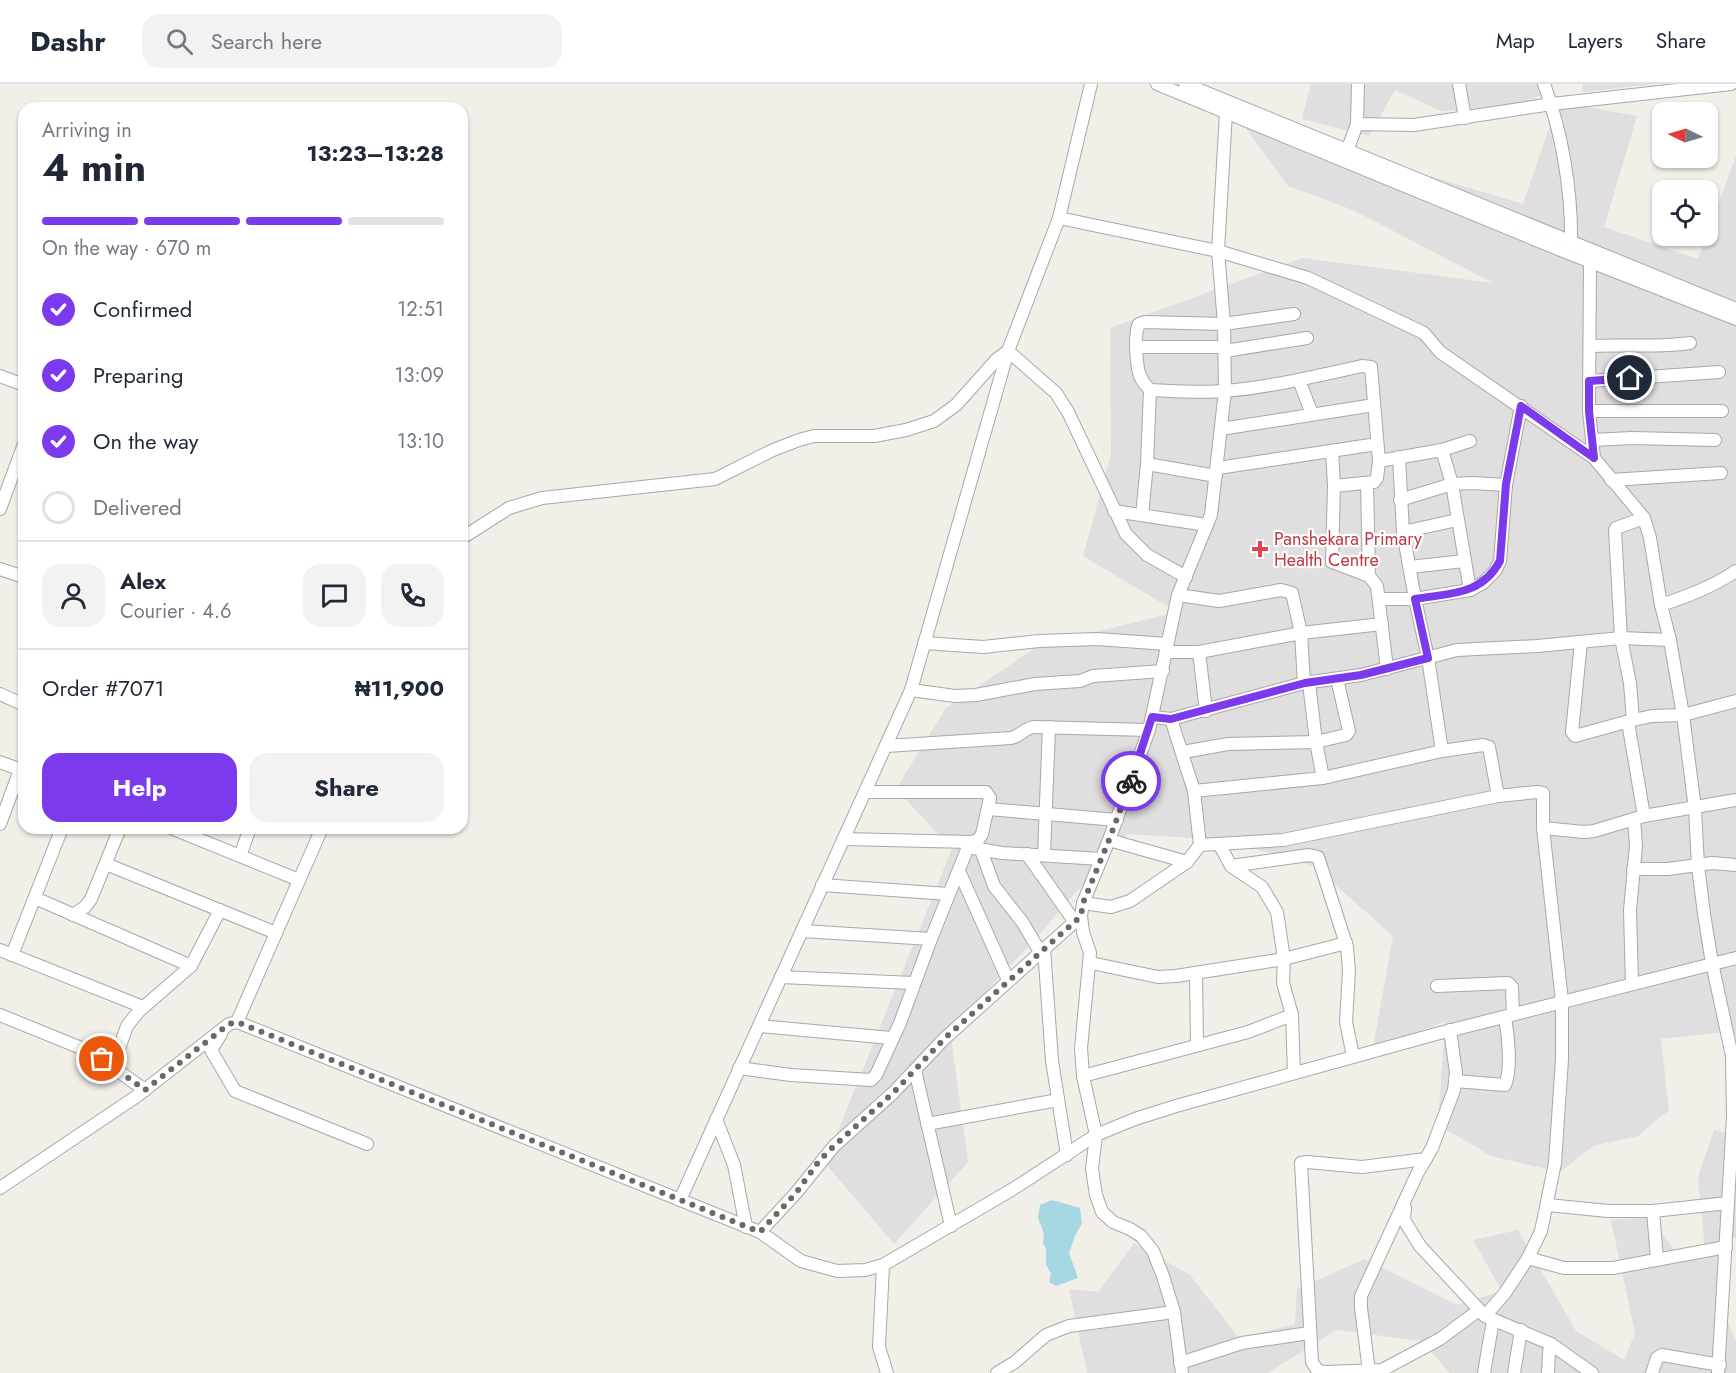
<!DOCTYPE html>
<html lang="en">
<head>
<meta charset="utf-8">
<style>
	:root { --surface:#fff; --page:#f2f2f3; --text:#1f2937; --muted:#747a83; --line:#e0e1e3; --accent:#7c3aed }
	body { margin:0; font-family:Jost,sans-serif; background:var(--page); color:var(--text); height:100vh; display:flex; flex-direction:column; font-size:22px; white-space:nowrap }
	* { box-sizing:border-box; margin:0 }
	p { font-size:20px; color:var(--muted) }
	.icon { flex:none; width:33px; height:33px; fill:none; stroke:currentColor; stroke-width:2; stroke-linecap:round; stroke-linejoin:round }
	.map { position:relative; flex:1; overflow:hidden }
	.details { position:absolute; left:18px; top:18px; width:450px; height:732px; display:flex; flex-direction:column; background:var(--surface); border-radius:18px; box-shadow:0 2px 4px #0004 }
	.details>* { flex:none }
	.needle { width:39px; rotate:275deg }
	.buttons { position:absolute; left:1652px; top:18px; display:grid; gap:12px }
	.buttons a { display:grid; place-items:center; width:66px; height:66px; border-radius:12px; background:var(--surface); box-shadow:0 2px 4px #0004; font-size:30px }
	.pin { position:absolute; display:grid; place-items:center; width:51px; height:51px; color:#fff; margin:-26px; border:3px solid #fff; border-radius:50%; box-shadow:0 2px 6px #0007 }
	.courier { position:absolute; display:grid; place-items:center; width:60px; height:60px; margin:-30px; border:4px solid #7c3aed; border-radius:50%; background:#fff; color:#222; box-shadow:0 2px 8px #0007 }
	.headline em { font-style:normal; font-weight:700 }
	.headline div { display:flex; flex-direction:column-reverse }
	.headline { display:flex; align-items:center; justify-content:space-between; height:102px; padding:0 24px }
	h1 { font-size:39px; font-weight:700; line-height:45px }
	.bar { display:grid; grid-template-columns:repeat(4,1fr); gap:9px 6px; align-content:center; height:72px; padding:0 24px }
	.bar i { height:8px; border-radius:4px; background:var(--line) }
	.bar .on { background:var(--accent) }
	.bar p { grid-column:span 4 }
	.line { display:flex; align-items:center; gap:15px; padding:0 24px; border-top:2px solid var(--line) }
	.line div { flex:1 }
	.round { display:grid; place-items:center; flex:none; width:63px; height:63px; border-radius:18px; background:var(--page) }
	ol { padding:0 24px; list-style:none }
	li { display:flex; align-items:center; gap:18px; height:66px }
	li p { margin-inline-start:auto }
	li .icon { padding:6px; border-radius:50%; background:var(--accent); color:#fff; stroke-width:4 }
	li:last-child { color:var(--muted) }
	li i { width:33px; height:33px; border:3px solid var(--line); border-radius:50% }
	.action { display:flex; gap:12px; margin-top:auto; padding:12px 24px }
	.action a { flex:1; height:69px; border-radius:18px; background:var(--accent); color:#fff; font-size:24px; font-weight:700; line-height:69px; text-align:center }
	.action a+a { background:var(--page); color:var(--text) }
	header { display:flex; align-items:center; gap:36px; box-sizing:border-box; height:84px; padding:0 30px; background:var(--surface); border-bottom:2px solid var(--line) }
	header strong { font-size:28px }
	nav { display:flex; gap:33px; margin-inline-start:auto; font-size:21px }
	.search { width:420px; height:54px; background:var(--page); display:flex; align-items:center; gap:15px; box-sizing:border-box; padding:0 21px; border-radius:18px; color:var(--muted); font-size:22px }
	.map>svg:first-child { display:block }
	.residential { fill:#e0dede }
	.water { fill:#a5d8e3 }
	.lines { fill:none; stroke-linecap:round; stroke-linejoin:round }
	.minor-casing { stroke:#a8a8a8; stroke-width:14 }
	.minor { stroke:#fff; stroke-width:12 }
	.done { stroke:#6a6967; stroke-width:6; stroke-dasharray:0 10.8 }
	.route { stroke:#7c3aed; stroke-width:8 }
	.health-dot { fill:#e0444e; stroke:#fff; stroke-width:2 }
	.labels { text-anchor:middle; dominant-baseline:central; stroke-width:4.5; stroke-linejoin:round; paint-order:stroke }
	.health-label { font-size:18px; fill:#be3a42; stroke:#fff; text-anchor:start }
</style>
</head>
<body>
<header>
<strong>Dashr</strong>
<div class="search"><svg class="icon" aria-label="search" viewBox="0 0 24 24"><circle cx="10" cy="10" r="6"/><path d="M15 15l6 6"/></svg>Search here</div>
<nav><a>Map</a><a>Layers</a><a>Share</a></nav>
</header>
<div class="map">
<svg width="1736" height="1289" viewBox="0 0 1736 1289">
	<rect width="100%" height="100%" fill="#f2eee8"/>
	<g class="residential">
		<polygon points="1311,0 1553,0 1553,1 1527,21 1441,27 1395,6 1369,52 1302,35"/>
		<polygon points="1583,0 1654,0 1583,8"/>
		<polygon points="1558,18 1637,32 1604,143 1698,175 1736,72 1736,956 1733,947 1661,955 1669,1026 1638,1052 1593,1062 1560,1088 1491,1072 1438,1041 1445,938 1373,964 1393,852 1314,782 1224,756 1127,750 1036,854 950,946 968,1078 894,1160 825,1079 952,765 896,705 946,624 1038,562 1177,528 1083,472 1111,370 1110,244 1303,174 1493,199 1353,126 1288,102 1239,35 1523,120"/>
		<polygon points="1714,1046 1736,1051 1736,1154 1731,1153 1724,1230 1736,1256 1736,1289 1450,1289 1422,1257 1336,1246 1268,1289 1087,1289 1069,1205 1098,1208 1134,1159 1190,1191 1239,1254 1295,1240 1297,1205 1365,1175 1457,1221 1502,1207 1473,1156 1518,1146 1576,1247 1624,1276 1635,1249 1611,1136 1650,1133 1675,1167 1705,1167 1698,1093"/>
	</g>
	<polygon class="water" points="1052,1116 1080,1124 1082,1139 1075,1152 1069,1169 1078,1194 1056,1202 1049,1198 1051,1190 1046,1180 1046,1165 1043,1159 1044,1150 1038,1134 1040,1121"/>
	<g class="lines">
		<g class="minor-casing">
			<g id="minor">
				<polyline points="1157,0 1563,167 1736,235"/>
				<polyline points="1185,0 1736,225"/>
				<polyline points="1459,0 1465,34"/>
				<path d="M1544,0C1562,48 1572,108 1571,159"/>
				<polyline points="1357,40 1358,0"/>
				<polyline points="1347,67 1357,40 1414,41 1552,20 1731,0"/>
				<polyline points="1059,134 1218,167 1308,194 1424,249 1440,268 1594,374"/>
				<polyline points="1590,177 1589,327 1594,374 1644,434 1650,454 1661,521 1670,556 1683,631 1695,725 1698,782 1704,830 1712,879 1732,972 1733,1033 1718,1289"/>
				<path d="M1294,230L1224,240L1144,238L1139,240C1134,248 1136,285 1141,294C1143,299 1147,302 1150,306C1175,307 1200,309 1225,307C1271,303 1317,292 1362,282L1371,283L1379,377L1377,394L1374,398L1334,402"/>
				<path d="M1590,262C1623,260 1657,264 1690,259"/>
				<polyline points="1137,263 1225,263"/>
				<polyline points="1225,267 1307,254"/>
				<polyline points="0,292 24,301"/>
				<polyline points="1299,296 1312,330"/>
				<polyline points="1589,297 1719,288"/>
				<polyline points="1589,327 1722,327"/>
				<polyline points="1221,345 1374,321"/>
				<polyline points="1592,356 1632,354 1715,356"/>
				<polyline points="1442,366 1452,400 1470,506"/>
				<polyline points="1332,367 1334,402 1332,478 1369,492"/>
				<polyline points="1399,373 1403,448 1415,515 1428,574 1442,667"/>
				<polyline points="1379,377 1442,366 1470,357"/>
				<polyline points="1147,380 1216,392"/>
				<polyline points="1218,384 1377,360"/>
				<polyline points="1611,396 1721,389"/>
				<polyline points="1367,399 1369,492 1377,502 1387,585"/>
				<polyline points="1400,416 1452,400 1472,399 1506,401"/>
				<polyline points="0,425 24,360"/>
				<polyline points="1114,427 1207,441"/>
				<polyline points="1142,431 1147,380 1150,306"/>
				<polyline points="1403,448 1457,436"/>
				<polyline points="462,454 509,424 542,414 715,395 773,366 799,356 814,352 874,352 906,346 934,337 956,321 997,275 1008,267 1056,309 1068,328 1126,450 1147,471 1186,493"/>
				<polyline points="1410,483 1464,477"/>
				<polyline points="0,485 24,493"/>
				<polyline points="1178,511 1219,517 1281,506 1292,509 1301,549 1304,599"/>
				<polyline points="1379,515 1415,515 1470,506 1483,499 1495,487 1500,477 1506,401 1521,322"/>
				<path d="M1661,521C1688,512 1712,503 1736,487"/>
				<polyline points="1581,558 1572,648 1575,652 1633,636 1652,632 1683,631 1736,617"/>
				<polyline points="924,559 983,563 1039,557 1097,555 1167,560"/>
				<polyline points="1167,568 1199,568 1301,549 1382,540"/>
				<polyline points="1199,568 1206,627"/>
				<polyline points="1309,599 1316,658 1323,694"/>
				<polyline points="911,606 955,612 976,611 1035,600 1080,597 1093,592 1163,587"/>
				<polyline points="0,610 24,621"/>
				<polyline points="1153,633 1171,635 1304,599 1361,591 1457,566 1537,562 1621,554 1670,556"/>
				<polyline points="1633,636 1630,599 1621,554 1615,446 1616,444 1644,434"/>
				<polyline points="1628,638 1644,732"/>
				<path d="M886,662L1011,654C1020,652 1024,645 1033,643L1149,646"/>
				<polyline points="1183,668 1228,660 1316,658 1346,651 1349,647 1337,595"/>
				<polyline points="0,678 24,687"/>
				<polyline points="1194,707 1323,694 1442,667 1483,661 1489,663 1498,712"/>
				<polyline points="988,725 1117,736"/>
				<polyline points="0,740 20,686"/>
				<polyline points="171,744 299,796"/>
				<polyline points="1543,744 1584,748 1594,747 1644,732 1736,716"/>
				<polyline points="843,755 971,758"/>
				<polyline points="1109,756 1187,778"/>
				<polyline points="1219,760 1231,782 1262,803 1277,828 1284,875 1283,899 1292,931 1294,989"/>
				<polyline points="1200,761 1283,756 1498,712 1537,708 1543,709 1543,744 1562,917 1562,975 1555,1079 1541,1147 1528,1174 1505,1209 1485,1232"/>
				<polyline points="968,763 1002,769 1101,775"/>
				<polyline points="981,766 994,802 1023,839 1040,868"/>
				<polyline points="1027,770 1074,837"/>
				<polyline points="1044,771 1049,643"/>
				<polyline points="240,772 250,744"/>
				<polyline points="106,780 276,849"/>
				<polyline points="1231,782 1309,771 1318,773 1347,863 1349,887 1346,938 1353,972"/>
				<polyline points="1633,785 1668,785 1712,779 1736,781"/>
				<polyline points="959,787 1008,896"/>
				<polyline points="822,801 948,810"/>
				<polyline points="35,814 191,882"/>
				<polyline points="1083,819 1111,823 1130,817 1187,778 1200,761 1194,707 1171,635"/>
				<polyline points="73,831 85,823 91,815 120,744"/>
				<polyline points="802,847 931,855"/>
				<polyline points="1044,864 1052,977 1067,1071"/>
				<polyline points="0,866 143,923"/>
				<polyline points="12,871 62,744"/>
				<polyline points="1091,879 1158,893 1176,892 1284,875 1346,859"/>
				<polyline points="1196,889 1197,961"/>
				<polyline points="781,893 913,899"/>
				<polyline points="1632,900 1630,826 1636,762 1634,735"/>
				<polyline points="1437,902 1508,899 1512,903 1513,930"/>
				<polyline points="0,931 91,968 145,1006"/>
				<polyline points="237,938 322,744"/>
				<polyline points="759,942 891,954"/>
				<polyline points="221,950 211,966 235,1007 367,1060"/>
				<polyline points="113,982 127,942 139,927 191,882 220,826"/>
				<polyline points="739,984 791,991 871,996 876,991 900,939 931,855 968,763 971,758 978,756 982,750 990,714 986,708 865,708"/>
				<polyline points="915,986 951,1142"/>
				<polyline points="1083,992 1248,948 1292,931"/>
				<path d="M1455,997L1505,1001C1512,985 1508,950 1505,933"/>
				<polyline points="716,1035 734,1081 746,1143"/>
				<polyline points="927,1040 1058,1016"/>
				<polyline points="1426,1075 1362,1083 1307,1078 1301,1079 1312,1278 1318,1287 1326,1288 1382,1286 1440,1255 1479,1226"/>
				<polyline points="0,1104 137,1012 229,940 237,938 760,1148 801,1177 837,1187 865,1186 883,1181 1013,1105 1096,1051 1135,1035 1176,1022 1436,950 1736,874"/>
				<polyline points="680,1116 911,606 1008,267 1059,134 1091,0"/>
				<polyline points="1548,1121 1608,1127 1653,1127 1728,1119"/>
				<polyline points="1405,1124 1404,1136 1420,1162 1485,1232 1551,1260 1592,1289"/>
				<polyline points="1653,1127 1657,1175"/>
				<polyline points="760,1148 796,1109 834,1062 893,1009 944,955 1081,832"/>
				<polyline points="1528,1174 1564,1184 1613,1184 1726,1163"/>
				<polyline points="883,1181 879,1263 887,1289"/>
				<polyline points="1180,1279 1242,1259 1309,1249"/>
				<polyline points="1369,1287 1361,1224 1361,1212 1417,1090 1432,1064 1454,1006 1456,989 1450,946"/>
				<polyline points="997,1289 1015,1278 1046,1251 1069,1242 1174,1228"/>
				<polyline points="1182,1289 1174,1228 1163,1192 1153,1167 1141,1152 1130,1145 1113,1138 1102,1128 1096,1111 1092,1085 1096,1051 1083,992 1081,964 1090,869 1083,848 1081,832 1083,819 1109,756 1149,646 1178,511 1211,431 1225,307 1224,240 1218,167 1226,28"/>
				<polyline points="1484,1289 1493,1236"/>
				<polyline points="1514,1289 1521,1246"/>
				<polyline points="1548,1289 1549,1268 1551,1260"/>
				<polyline points="1652,1289 1657,1274 1662,1271 1720,1281"/>
			</g>
		</g>
		<use href="#minor" class="minor"/>
	</g>
	<g class="lines">
		<polyline class="done" points="102,975 145,1006 229,940 237,938 760,1148 796,1109 819,1077 834,1062 894,1008 944,955 1081,832 1083,819 1109,756 1131,697"/>
		<path class="route" d="M1131,697L1152,633L1171,635L1305,599L1361,591L1428,574L1415,515C1449,509 1481,512 1500,477L1506,400L1521,322L1594,374L1589,327V297L1630,294"/>
	</g>
	<path class="health-dot" d="M1257 456h6v6h6v6h-6v6h-6v-6h-6v-6h6z"/>
	<g class="labels">
		<g class="health-label">
			<text x="1274" y="455">Panshekara Primary<tspan x="1274" dy="21">Health Centre</tspan></text>
		</g>
	</g>
</svg>
<div class="buttons">
<a><svg class="needle" viewBox="-14 -14 28 28"><path d="M0-13l5 13h-10z" fill="#e53935"/><path d="M0 13l5-13h-10z" fill="#747a83"/></svg></a>
<a><svg class="icon" aria-label="locate" viewBox="0 0 24 24"><circle cx="12" cy="12" r="6"/><path d="M12 2v4M12 18v4M2 12h4M18 12h4"/></svg></a>
</div>
<div class="pin" style="left:102px;top:975px;background:#ea580c"><svg class="icon" aria-label="bag" viewBox="0 0 24 24"><path d="M5 8h14l-1 12H6zM9 8a3 3 0 0 1 6 0"/></svg></div>
<div class="pin" style="left:1630px;top:294px;background:#1f2937"><svg class="icon" aria-label="home" viewBox="0 0 24 24"><path d="M3 11l9-7 9 7M6 9v11h12V9"/></svg></div>
<div class="courier" style="left:1131px;top:697px"><svg class="icon" aria-label="bike" viewBox="0 0 24 24"><circle cx="6" cy="16" r="4"/><circle cx="18" cy="16" r="4"/><path d="M6 16l4-8h5l3 8M10 8l3 8H6M13 5h3"/></svg></div>
<section class="details">
<div class="headline"><div><h1>4 min</h1><p>Arriving in</p></div><em>13:23–13:28</em></div>
<div class="bar"><i class="on"></i><i class="on"></i><i class="on"></i><i></i><p>On the way · 670 m</p></div>
<ol>
<li><svg class="icon" aria-label="check" viewBox="0 0 24 24"><path d="M5 12l5 5 9-10"/></svg>Confirmed<p>12:51</p></li>
<li><svg class="icon" aria-label="check" viewBox="0 0 24 24"><path d="M5 12l5 5 9-10"/></svg>Preparing<p>13:09</p></li>
<li><svg class="icon" aria-label="check" viewBox="0 0 24 24"><path d="M5 12l5 5 9-10"/></svg>On the way<p>13:10</p></li>
<li><i></i>Delivered</li>
</ol>
<div class="line" style="height:108px"><a class="round"><svg class="icon" aria-label="person" viewBox="0 0 24 24"><circle cx="12" cy="8" r="4"/><path d="M4 21q1-7 8-7t8 7"/></svg></a><div><b>Alex</b><p>Courier · 4.6</p></div><a class="round"><svg class="icon" aria-label="chat" viewBox="0 0 24 24"><path d="M4 5h16v11H9l-5 4z"/></svg></a><a class="round"><svg class="icon" aria-label="phone" viewBox="0 0 24 24"><path d="M5 4h4l2 5-3 2q2 4 5 5l2-3 5 2v4C11 20 4 13 5 4z"/></svg></a></div>
<div class="line" style="height:78px"><div>Order #7071</div><b>₦11,900</b></div>
<div class="action"><a>Help</a><a>Share</a></div>
</section>
</div>
</body>
</html>
